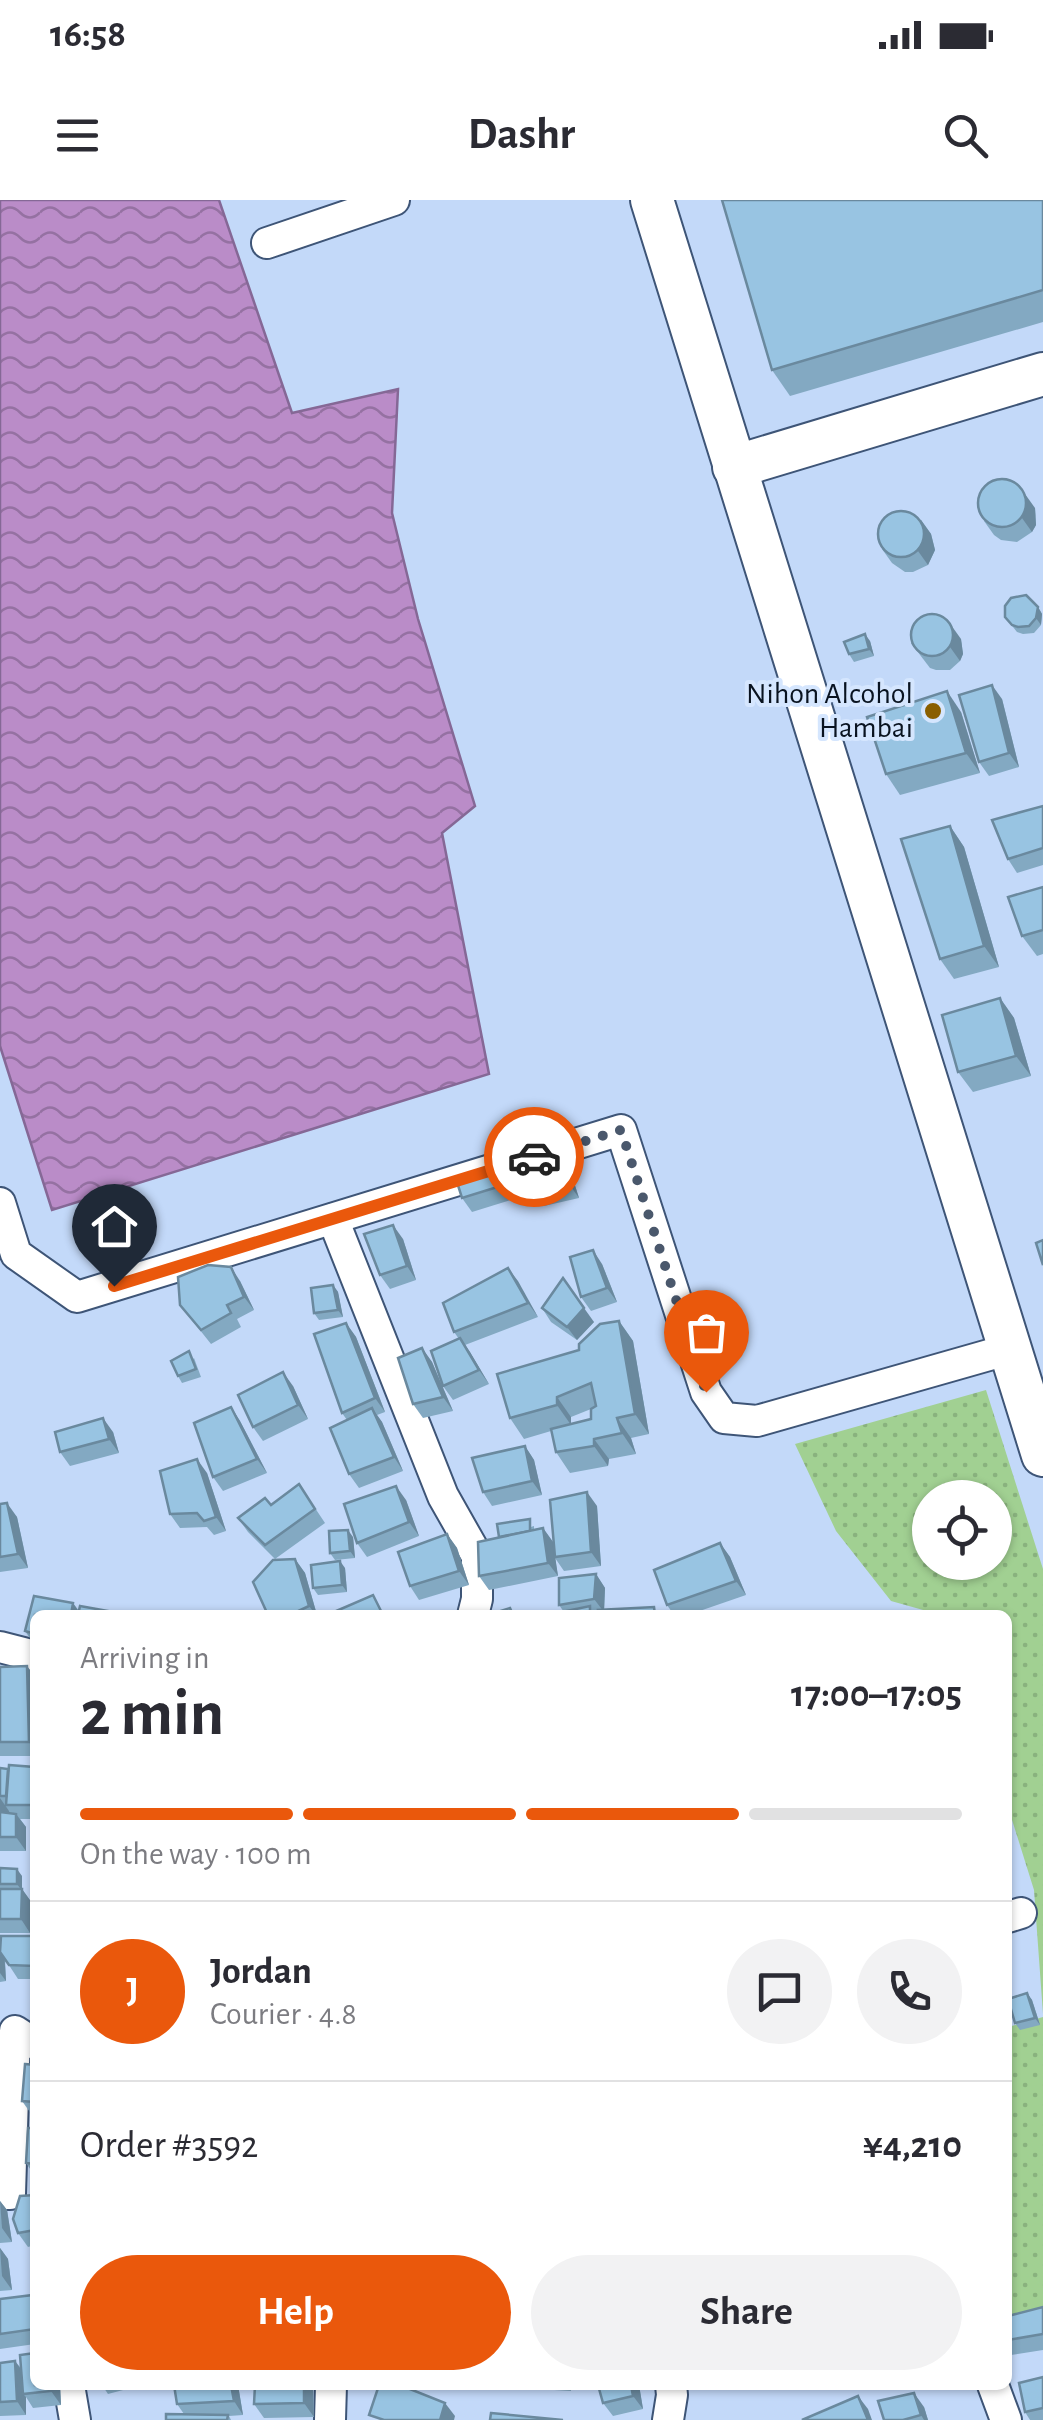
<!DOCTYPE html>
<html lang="en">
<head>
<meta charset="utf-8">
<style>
	:root { --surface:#fff; --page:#f2f2f3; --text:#2b2b33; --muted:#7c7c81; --line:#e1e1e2; --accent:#ea580c }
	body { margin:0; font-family:"Alegreya Sans",sans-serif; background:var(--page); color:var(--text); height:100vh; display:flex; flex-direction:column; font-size:38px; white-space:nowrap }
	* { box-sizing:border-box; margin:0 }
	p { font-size:32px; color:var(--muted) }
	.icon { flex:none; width:55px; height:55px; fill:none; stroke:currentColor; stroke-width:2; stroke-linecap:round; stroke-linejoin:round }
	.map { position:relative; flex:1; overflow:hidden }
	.drawer { position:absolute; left:30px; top:1410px; width:982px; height:780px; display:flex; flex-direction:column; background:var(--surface); border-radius:15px; box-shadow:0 2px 8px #0004 }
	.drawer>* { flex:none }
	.buttons { position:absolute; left:912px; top:1280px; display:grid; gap:20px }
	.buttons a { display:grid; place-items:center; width:100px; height:100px; border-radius:50%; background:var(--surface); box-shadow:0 2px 8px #0004; font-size:50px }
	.pin { position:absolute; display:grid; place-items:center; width:85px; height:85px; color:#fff; margin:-102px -42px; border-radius:50% 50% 50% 0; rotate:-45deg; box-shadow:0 0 10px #0007 }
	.pin .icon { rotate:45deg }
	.courier { position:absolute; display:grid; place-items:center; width:100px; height:100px; margin:-50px; border:8px solid #ea580c; border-radius:50%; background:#fff; color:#222; box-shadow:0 2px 12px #0007 }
	.overview em { font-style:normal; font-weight:700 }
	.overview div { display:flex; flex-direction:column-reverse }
	.overview { display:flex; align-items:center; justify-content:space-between; height:170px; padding:0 50px }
	h1 { font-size:65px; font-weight:700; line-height:75px }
	.bar { display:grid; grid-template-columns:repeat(4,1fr); gap:15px 10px; align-content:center; height:120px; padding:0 50px }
	.bar i { height:12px; border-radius:8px; background:var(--line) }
	.bar .current { background:var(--accent) }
	.bar p { grid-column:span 4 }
	.line { display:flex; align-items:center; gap:25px; padding:0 50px; border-top:2px solid var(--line) }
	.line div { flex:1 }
	.round { display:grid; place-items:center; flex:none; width:105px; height:105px; border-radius:52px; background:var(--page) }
	.button { display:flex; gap:20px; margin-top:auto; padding:20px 50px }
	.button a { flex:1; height:115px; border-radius:60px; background:var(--accent); color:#fff; font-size:40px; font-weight:700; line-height:115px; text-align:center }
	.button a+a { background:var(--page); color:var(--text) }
	.status { display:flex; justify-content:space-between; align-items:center; height:70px; padding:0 50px; background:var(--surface); direction:ltr }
	.status svg { height:28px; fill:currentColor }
	header { display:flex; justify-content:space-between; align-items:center; height:130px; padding:0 50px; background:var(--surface); font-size:45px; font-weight:700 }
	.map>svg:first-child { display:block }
	.green { fill:url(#green-dots); fill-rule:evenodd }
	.water { fill:url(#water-waves); stroke:#856896; stroke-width:2.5 }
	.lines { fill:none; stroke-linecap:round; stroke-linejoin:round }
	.street-casing { stroke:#3e5577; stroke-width:34 }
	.secondary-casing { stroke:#3e5577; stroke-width:46 }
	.street { stroke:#fff; stroke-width:30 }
	.secondary { stroke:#fff; stroke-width:42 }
	.wall { fill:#83a9c2; fill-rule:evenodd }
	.shaded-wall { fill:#6a899e }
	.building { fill:#98c4e2; stroke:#6a899e; stroke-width:2.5 }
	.done { stroke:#4a586c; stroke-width:10; stroke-dasharray:0 18 }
	.route { stroke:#ea580c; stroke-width:12 }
	.poi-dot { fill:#8a5f00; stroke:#d5e6fe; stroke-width:4 }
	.labels { text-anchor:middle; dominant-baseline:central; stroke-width:8; stroke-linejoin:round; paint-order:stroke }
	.poi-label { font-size:30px; fill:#091320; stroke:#d5e6fe; text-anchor:end }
</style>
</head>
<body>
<div class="status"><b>16:58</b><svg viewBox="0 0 49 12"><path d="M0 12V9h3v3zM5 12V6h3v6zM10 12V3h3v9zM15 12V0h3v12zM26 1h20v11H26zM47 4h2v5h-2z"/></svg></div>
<header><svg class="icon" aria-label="menu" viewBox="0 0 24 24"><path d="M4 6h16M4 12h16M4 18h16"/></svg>Dashr<svg class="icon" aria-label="search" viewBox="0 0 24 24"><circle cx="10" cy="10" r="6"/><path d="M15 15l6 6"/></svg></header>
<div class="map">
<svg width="1043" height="2220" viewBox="0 0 1043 2220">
	<defs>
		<pattern id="green-dots" width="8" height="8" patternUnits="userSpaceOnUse" patternTransform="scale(2.5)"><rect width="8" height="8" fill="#a1d092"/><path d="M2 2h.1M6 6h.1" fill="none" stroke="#89b27e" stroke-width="1.8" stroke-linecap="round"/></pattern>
		<pattern id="water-waves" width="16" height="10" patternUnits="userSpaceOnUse" patternTransform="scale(2.5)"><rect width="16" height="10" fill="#ba8cc8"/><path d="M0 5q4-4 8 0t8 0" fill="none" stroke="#9571a2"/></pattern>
	</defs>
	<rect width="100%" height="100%" fill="#c3d9f9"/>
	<g class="green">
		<path d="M986,1190L1043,1369V1814L1034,1690L1008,1607V1415H941L891,1401L836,1331L795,1244ZM930,1298H995V1362H930Z"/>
		<polygon points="1043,1817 1043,2116 1008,2124 1008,1827"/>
	</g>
	<polygon class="water" points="0,0 219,0 292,213 398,189 392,313 418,419 475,606 442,633 489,874 52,1010 0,846"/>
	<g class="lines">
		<g class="street-casing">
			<g id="street">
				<polyline points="267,43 394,0"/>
				<polyline points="0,1003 16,1054 77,1097 621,930 706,1192 724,1218 757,1221 1010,1149"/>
				<polyline points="333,1019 443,1296 477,1356 477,1399 473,1415"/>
				<polyline points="0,1447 35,1456"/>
				<polyline points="1008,1717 1021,1713"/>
				<polyline points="0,1994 10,1994 15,1831 35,1844"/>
				<polyline points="69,2185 75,2220"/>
				<polyline points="993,2185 1006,2220"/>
				<polyline points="330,2220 331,2185"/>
				<polyline points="668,2220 672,2195 671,2185"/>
			</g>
		</g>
		<g class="secondary-casing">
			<g id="secondary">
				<polyline points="652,0 1043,1255"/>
				<polyline points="734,267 1043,174"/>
			</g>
		</g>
		<use href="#street" class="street"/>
		<use href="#secondary" class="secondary"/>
	</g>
	<g class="wall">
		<polygon points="1043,0 1043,122 790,196 772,170"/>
		<polygon points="1035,308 1036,325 1032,332 1017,342 1001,340 994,335 984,321"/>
		<polygon points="921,320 931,334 935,350 928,365 913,372 905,372 892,363 882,349"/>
		<polygon points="1038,407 1042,414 1041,425 1034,433 1023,434 1017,432 1005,417"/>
		<polygon points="961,439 963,454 960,461 950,470 936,470 930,468 911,443"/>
		<polygon points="870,441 874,456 854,462 849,454"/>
		<polygon points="1002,499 1019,567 989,576 979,562"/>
		<polygon points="961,512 980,573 900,595 886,574"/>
		<polygon points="1043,606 1043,665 1017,673 1008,659"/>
		<polygon points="950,626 964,647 999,767 954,779 940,759"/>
		<polygon points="1043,687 1043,754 1037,756 1022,736"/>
		<polygon points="1000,798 1014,818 1031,876 973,892 958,872"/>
		<polygon points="559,953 569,967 579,998 544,1006 534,992"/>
		<polygon points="513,961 523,975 530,994 472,1012 462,998"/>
		<polygon points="403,1039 416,1080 390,1089 380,1075"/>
		<polygon points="602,1064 617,1102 591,1111 581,1097"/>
		<polygon points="508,1068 538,1117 465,1145 489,1184 453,1200 443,1186 459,1139 454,1132"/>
		<polygon points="240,1081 254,1110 237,1119 241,1127 211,1144 180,1105"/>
		<polygon points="333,1085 338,1092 343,1117 319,1120 314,1113"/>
		<polygon points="542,1108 594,1122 577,1140 551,1122"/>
		<path d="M619,1121L633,1141L649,1234L631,1238L636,1254L609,1259L608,1266L570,1273L556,1252L551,1231L524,1239L510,1218L579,1150ZM591,1209V1219L571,1224V1217Z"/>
		<polygon points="346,1123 356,1137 385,1212 377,1215 382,1222 403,1271 359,1288 349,1274 347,1220 342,1213"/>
		<polygon points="422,1148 432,1162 453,1211 423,1218 413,1204"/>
		<polygon points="194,1158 201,1177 182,1183 178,1176"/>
		<polygon points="293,1186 308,1219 263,1241 253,1227"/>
		<polygon points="231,1207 240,1221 267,1273 223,1291 213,1277"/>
		<polygon points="113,1232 119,1253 70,1266 60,1252"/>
		<polygon points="525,1246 534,1260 542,1295 492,1306 483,1292"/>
		<polygon points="207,1273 226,1331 214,1335 207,1327 180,1328 170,1314"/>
		<polygon points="299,1284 325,1323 275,1359 248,1332 238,1318 271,1305"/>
		<polygon points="406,1300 419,1336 367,1357 357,1343"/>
		<polygon points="0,1304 17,1317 28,1368 0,1372"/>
		<polygon points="597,1306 601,1366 564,1371 555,1358 558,1376 489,1390 479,1376 499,1337 534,1326 534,1330 543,1328 553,1342"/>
		<polygon points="447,1334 457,1348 469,1385 419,1400 410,1386"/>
		<polygon points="353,1337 355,1358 335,1360 330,1353"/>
		<polygon points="720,1343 730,1357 746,1395 688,1415 674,1415 667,1405"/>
		<polygon points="295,1359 305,1373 317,1415 268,1415"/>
		<polygon points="345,1368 347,1392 318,1395 313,1388"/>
		<polygon points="596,1374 605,1388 604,1410 596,1415 557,1415 564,1412 559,1405"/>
		<polygon points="34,1396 73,1403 79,1411 80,1406 130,1415 35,1415 35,1445 25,1431"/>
		<polygon points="27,1466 35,1477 35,1556 0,1556 0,1467"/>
		<polygon points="0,1568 35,1568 35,1619 20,1619 26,1627 26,1651 0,1651"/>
		<polygon points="0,1668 22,1676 22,1689 32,1703 30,1733 0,1733"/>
		<polygon points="35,1736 35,1779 18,1779 5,1759 6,1781 0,1782 0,1744"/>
		<polygon points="1027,1793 1032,1800 1040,1825 1020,1830 1015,1823"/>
		<polygon points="35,1865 35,1916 32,1915 22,1901"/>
		<polygon points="35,1928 35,1976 26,1963"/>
		<polygon points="35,1995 35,2045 28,2047 18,2033"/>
		<polygon points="0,2001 7,2010 12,2042 0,2043"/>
		<polygon points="0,2048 8,2059 12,2090 0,2091"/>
		<polygon points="33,2095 35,2097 35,2144 0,2149 0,2099"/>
		<polygon points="1043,2107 1043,2150 1011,2155 1008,2149 1008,2116"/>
		<polygon points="15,2161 35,2185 60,2185 61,2205 33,2208 26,2197 26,2215 0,2216 0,2163"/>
		<polygon points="1043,2177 1043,2220 1030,2220 1025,2212"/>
		<polygon points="102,2185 142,2185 108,2194"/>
		<polygon points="238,2185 243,2215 229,2216 231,2220 166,2220 184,2214 177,2204"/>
		<polygon points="255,2185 313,2185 314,2217 264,2218 254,2204"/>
		<polygon points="500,2185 571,2185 571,2191 502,2187"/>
		<polygon points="639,2185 643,2209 613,2216 603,2203"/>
		<polygon points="924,2207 928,2220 884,2220"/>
	</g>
	<g class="shaded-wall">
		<polygon points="1025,294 1035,308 1036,325 1032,332 1022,318"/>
		<polygon points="921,320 931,334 935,350 928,365 918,351"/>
		<polygon points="1038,407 1042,414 1041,425 1036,418"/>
		<polygon points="951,425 961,439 963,454 960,461 950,447"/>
		<polygon points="865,434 870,441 874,456 869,449"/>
		<polygon points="992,485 1002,499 1019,567 1009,553"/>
		<polygon points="947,491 961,512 980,573 966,553"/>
		<polygon points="950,626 964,647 999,767 984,746"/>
		<polygon points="1000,798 1014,818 1031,876 1016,856"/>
		<polygon points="559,953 569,967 579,998 569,984"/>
		<polygon points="513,961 523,975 530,994 520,980"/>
		<polygon points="393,1025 403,1039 416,1080 407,1066"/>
		<polygon points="593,1050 602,1064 617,1102 607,1088"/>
		<polygon points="231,1067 240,1081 254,1110 244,1097"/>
		<polygon points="508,1068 518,1081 538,1117 528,1103"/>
		<polygon points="333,1085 338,1092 343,1117 338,1110"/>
		<polygon points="584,1108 594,1122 577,1140 567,1127"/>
		<polygon points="619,1121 633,1141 649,1234 635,1214"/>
		<polygon points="346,1123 356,1137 385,1212 375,1198"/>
		<polygon points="460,1138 470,1152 489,1184 479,1170"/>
		<polygon points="422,1148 432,1162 453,1211 443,1197"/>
		<polygon points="283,1172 293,1186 308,1219 298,1205"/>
		<polygon points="557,1197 571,1217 571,1225 557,1205"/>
		<polygon points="231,1207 240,1221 267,1273 257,1259"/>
		<polygon points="372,1208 382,1222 403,1271 394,1257"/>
		<polygon points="103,1218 113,1232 119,1253 109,1239"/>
		<polygon points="617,1218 631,1238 636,1254 622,1233"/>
		<polygon points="594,1239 609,1259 608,1266 594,1246"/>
		<polygon points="525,1246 534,1260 542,1295 532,1281"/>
		<polygon points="197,1259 207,1273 226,1331 216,1317"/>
		<polygon points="396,1286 406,1300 419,1336 409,1322"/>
		<polygon points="587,1292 597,1306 601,1366 591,1352"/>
		<polygon points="7,1303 17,1317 28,1368 18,1354"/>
		<polygon points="543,1328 553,1342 558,1376 548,1363"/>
		<polygon points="348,1330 353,1337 355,1358 350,1351"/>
		<polygon points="447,1334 457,1348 469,1385 459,1371"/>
		<polygon points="720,1343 730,1357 746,1395 736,1381"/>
		<polygon points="295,1359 305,1373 317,1415 316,1415 309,1406"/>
		<polygon points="340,1361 345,1368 347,1392 342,1385"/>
		<polygon points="596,1374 605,1388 604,1412 594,1399"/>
		<polygon points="73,1403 81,1415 71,1415"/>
		<polygon points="27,1466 35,1477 35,1551 29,1542"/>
		<polygon points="34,1567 35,1568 35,1609 32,1605"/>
		<polygon points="0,1598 9,1611 10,1626 0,1612"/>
		<polygon points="16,1614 26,1627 26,1651 16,1637"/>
		<polygon points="17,1669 22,1676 22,1689 32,1703 30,1733 21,1719 22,1691 17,1684"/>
		<polygon points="0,1744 4,1750 6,1781 0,1773"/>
		<polygon points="1027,1793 1032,1800 1040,1825 1035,1818"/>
		<polygon points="0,2001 7,2010 12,2042 2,2028"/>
		<polygon points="0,2048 8,2059 12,2090 2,2076"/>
		<polygon points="15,2161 25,2175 23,2194 26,2197 26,2215 17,2201"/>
		<polygon points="51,2185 60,2185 61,2205 51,2191"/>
		<polygon points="231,2185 238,2185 243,2215 234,2201"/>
		<polygon points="304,2185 313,2185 314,2217 304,2203"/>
		<polygon points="631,2185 639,2185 643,2209 633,2196"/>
		<polygon points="914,2193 924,2207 928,2220 924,2220 921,2215"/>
		<polygon points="858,2196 868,2209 872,2220 868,2220"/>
		<polygon points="445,2203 455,2216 454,2220 440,2220"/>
	</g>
	<g class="building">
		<polygon points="722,0 1043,0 1043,90 772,170"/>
		<circle cx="1002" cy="303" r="24"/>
		<circle cx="901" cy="334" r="23"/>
		<polygon points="1026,395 1038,407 1036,418 1029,426 1018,427 1012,425 1005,417 1005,406 1011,398"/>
		<circle cx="932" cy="435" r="21"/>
		<polygon points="865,434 869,449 849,454 844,442"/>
		<polygon points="992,485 1009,553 979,562 959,495"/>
		<polygon points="947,491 966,553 886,574 867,517"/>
		<polygon points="1043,606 1043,648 1008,659 992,620"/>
		<polygon points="950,626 984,746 940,759 901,639"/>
		<polygon points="1043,687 1043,730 1022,736 1008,697"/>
		<polygon points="1000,798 1016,856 958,872 942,815"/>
		<polygon points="559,953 569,984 534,992 527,964"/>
		<polygon points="513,961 520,980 462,998 456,979"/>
		<polygon points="393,1025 407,1066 380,1075 364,1034"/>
		<polygon points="1043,1040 1043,1065 1036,1043"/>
		<polygon points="593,1050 607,1088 581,1097 570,1057"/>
		<polygon points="208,1065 231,1067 244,1097 227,1105 231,1113 201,1130 180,1105 178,1077"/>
		<polygon points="508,1068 528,1103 454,1132 443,1103"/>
		<polygon points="563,1078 584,1108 567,1127 542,1108"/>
		<polygon points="333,1085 338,1110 314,1113 311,1088"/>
		<polygon points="619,1121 635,1214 617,1218 622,1233 594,1239 594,1246 556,1252 551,1229 591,1219 591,1209 596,1206 591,1183 557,1197 557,1205 510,1218 497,1174 579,1150 579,1144 600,1124"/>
		<polygon points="346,1123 375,1198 342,1213 314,1134"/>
		<polygon points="460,1138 479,1170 443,1186 431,1151"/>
		<polygon points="422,1148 443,1197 413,1204 398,1158"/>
		<polygon points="189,1151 196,1169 178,1176 171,1161"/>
		<polygon points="283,1172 298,1205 253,1227 238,1195"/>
		<polygon points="231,1207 257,1259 213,1277 194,1223"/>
		<polygon points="372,1208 394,1257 349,1274 330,1228"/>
		<polygon points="103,1218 109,1239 60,1252 55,1232"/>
		<polygon points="525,1246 532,1281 483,1292 472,1258"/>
		<polygon points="197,1259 216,1317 204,1321 197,1313 170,1314 160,1271"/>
		<polygon points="299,1284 315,1309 265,1345 238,1318 265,1298 271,1305"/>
		<polygon points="396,1286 409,1322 357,1343 344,1304"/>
		<polygon points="587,1292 591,1352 555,1357 550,1300"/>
		<polygon points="7,1303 18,1354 0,1357 0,1304"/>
		<polygon points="530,1319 530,1331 499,1337 497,1324"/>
		<polygon points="543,1328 548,1363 479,1376 478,1342"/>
		<polygon points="348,1330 350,1351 330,1353 329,1331"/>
		<polygon points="447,1334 459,1371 410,1386 398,1352"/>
		<polygon points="720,1343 736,1381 667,1405 654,1370"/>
		<polygon points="295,1359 309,1406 290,1415 268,1415 253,1382 273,1360"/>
		<polygon points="340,1361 342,1385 313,1388 311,1365"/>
		<polygon points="596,1374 594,1399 559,1405 559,1378"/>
		<polygon points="373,1395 383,1415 327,1415"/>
		<polygon points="34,1396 73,1403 71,1415 35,1415 35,1434 25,1431"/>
		<polygon points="80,1406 130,1415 78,1415"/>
		<polygon points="590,1406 590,1415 557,1415 557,1413"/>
		<polygon points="654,1407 655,1415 599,1415 598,1410"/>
		<polygon points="510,1408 513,1415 488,1415"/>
		<polygon points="27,1466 29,1542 0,1542 0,1467"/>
		<polygon points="9,1565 34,1567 32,1605 6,1605"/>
		<polygon points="0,1568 8,1569 6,1596 0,1596"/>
		<polygon points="0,1610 0,1612 16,1614 16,1637 0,1637"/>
		<polygon points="0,1668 17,1669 17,1684 0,1684"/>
		<polygon points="0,1689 22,1689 21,1719 0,1719"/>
		<polygon points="1,1736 35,1736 35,1766 9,1765 0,1752"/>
		<polygon points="1027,1793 1035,1818 1015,1823 1008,1799"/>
		<polygon points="25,1864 35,1865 35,1902 22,1901"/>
		<polygon points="28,1928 35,1928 35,1964 26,1963"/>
		<polygon points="35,1995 35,2030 18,2033 13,2019 20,1996"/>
		<polygon points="33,2095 35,2129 0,2134 0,2099"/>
		<polygon points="1043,2107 1043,2134 1008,2140 1008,2116"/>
		<polygon points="35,2153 35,2185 51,2185 51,2191 23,2194 20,2155"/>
		<polygon points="15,2161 17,2201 0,2202 0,2163"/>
		<polygon points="1043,2177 1043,2208 1025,2212 1019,2183"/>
		<polygon points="174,2185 231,2185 234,2201 177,2204"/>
		<polygon points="255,2185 304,2185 304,2203 254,2204"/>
		<polygon points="379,2185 400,2185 445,2203 440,2220 384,2220 369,2215"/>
		<polygon points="598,2185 631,2185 633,2196 603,2203"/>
		<polygon points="914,2193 921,2215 903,2220 884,2220 878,2201"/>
		<polygon points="858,2196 868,2220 802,2220"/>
		<polygon points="491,2213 563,2220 490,2220"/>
		<polygon points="166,2214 228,2215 227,2220 166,2220"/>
	</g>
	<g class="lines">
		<polyline class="done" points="534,957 621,930 706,1192"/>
		<polyline class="route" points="114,1086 534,957"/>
	</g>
	<circle class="poi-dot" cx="933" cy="511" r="10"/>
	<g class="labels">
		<g class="poi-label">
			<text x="913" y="494">Nihon Alcohol<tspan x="913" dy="34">Hambai</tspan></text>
		</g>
	</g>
</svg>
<div class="buttons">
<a><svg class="icon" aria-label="locate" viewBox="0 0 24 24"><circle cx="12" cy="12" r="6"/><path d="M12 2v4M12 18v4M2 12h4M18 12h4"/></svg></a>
</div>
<div class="pin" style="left:706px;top:1192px;background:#ea580c"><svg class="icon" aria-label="bag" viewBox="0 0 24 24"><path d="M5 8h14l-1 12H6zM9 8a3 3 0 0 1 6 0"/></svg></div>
<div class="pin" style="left:114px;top:1086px;background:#1f2937"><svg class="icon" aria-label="home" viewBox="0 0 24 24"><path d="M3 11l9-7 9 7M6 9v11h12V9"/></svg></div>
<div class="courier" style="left:534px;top:957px"><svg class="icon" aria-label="car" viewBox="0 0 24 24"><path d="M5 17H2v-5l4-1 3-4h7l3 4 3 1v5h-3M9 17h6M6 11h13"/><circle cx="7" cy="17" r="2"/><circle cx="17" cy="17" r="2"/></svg></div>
<section class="drawer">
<div class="overview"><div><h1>2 min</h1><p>Arriving in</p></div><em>17:00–17:05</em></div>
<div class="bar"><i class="current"></i><i class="current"></i><i class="current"></i><i></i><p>On the way · 100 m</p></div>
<div class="line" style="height:180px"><b class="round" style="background:var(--accent);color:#fff">J</b><div><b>Jordan</b><p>Courier · 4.8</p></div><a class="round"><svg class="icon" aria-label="chat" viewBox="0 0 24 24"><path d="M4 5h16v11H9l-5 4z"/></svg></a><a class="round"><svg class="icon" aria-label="phone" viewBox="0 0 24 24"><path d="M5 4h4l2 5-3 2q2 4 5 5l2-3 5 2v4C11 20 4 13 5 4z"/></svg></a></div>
<div class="line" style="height:130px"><div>Order #3592</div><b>¥4,210</b></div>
<div class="button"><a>Help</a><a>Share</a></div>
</section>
</div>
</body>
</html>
